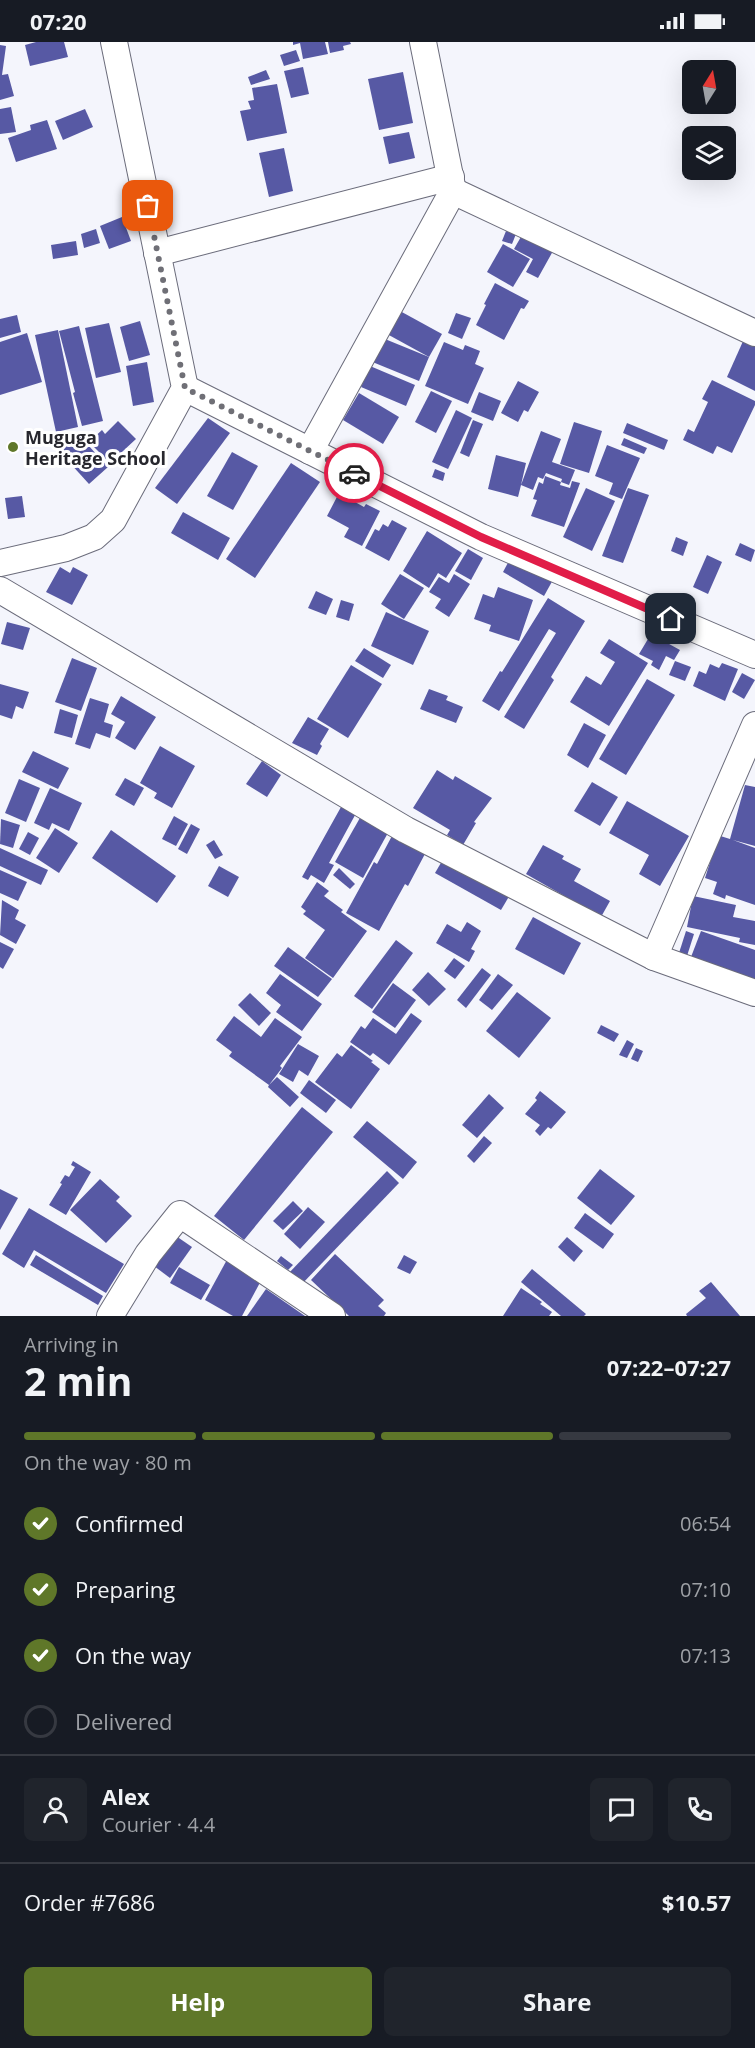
<!DOCTYPE html>
<html lang="en">
<head>
<meta charset="utf-8">
<style>
	:root { --surface:#171b24; --page:#20242c; --text:#f1f3f6; --muted:#9ea1a6; --line:#363941; --accent:#5f7729 }
	body { margin:0; font-family:"Open Sans",sans-serif; background:var(--page); color:var(--text); height:100vh; display:flex; flex-direction:column; font-size:22px; white-space:nowrap }
	* { box-sizing:border-box; margin:0 }
	p { font-size:20px; color:var(--muted) }
	.icon { flex:none; width:33px; height:33px; fill:none; stroke:currentColor; stroke-width:2; stroke-linecap:round; stroke-linejoin:round }
	.map { position:relative; height:1274px; overflow:hidden }
	.side { display:flex; flex-direction:column; background:var(--surface); flex:1 }
	.side>* { flex:none }
	.needle { width:39px; rotate:11deg }
	.buttons { position:absolute; left:682px; top:18px; display:grid; gap:12px }
	.buttons a { display:grid; place-items:center; width:54px; height:54px; border-radius:9px; background:var(--surface); box-shadow:0 6px 24px #0002; font-size:30px }
	.pin { position:absolute; display:grid; place-items:center; width:51px; height:51px; color:#fff; margin:-26px; border-radius:12px; box-shadow:0 3px 9px #0006 }
	.courier { position:absolute; display:grid; place-items:center; width:60px; height:60px; margin:-30px; border:4px solid #e11d48; border-radius:50%; background:#fff; color:#222; box-shadow:0 2px 8px #0007 }
	.headline em { font-style:normal; font-weight:700 }
	.headline div { display:flex; flex-direction:column-reverse }
	.headline { display:flex; align-items:center; justify-content:space-between; height:102px; padding:0 24px }
	h1 { font-size:39px; font-weight:700; line-height:45px }
	.bar { display:grid; grid-template-columns:repeat(4,1fr); gap:9px 6px; align-content:center; height:72px; padding:0 24px }
	.bar i { height:8px; border-radius:4px; background:var(--line) }
	.bar .selected { background:var(--accent) }
	.bar p { grid-column:span 4 }
	.line { display:flex; align-items:center; gap:15px; padding:0 24px; border-top:2px solid var(--line) }
	.line div { flex:1 }
	.round { display:grid; place-items:center; flex:none; width:63px; height:63px; border-radius:9px; background:var(--page) }
	ol { padding:0 24px; list-style:none }
	li { display:flex; align-items:center; gap:18px; height:66px }
	li p { margin-inline-start:auto }
	li .icon { padding:6px; border-radius:50%; background:var(--accent); color:#fff; stroke-width:4 }
	li:last-child { color:var(--muted) }
	li i { width:33px; height:33px; border:3px solid var(--line); border-radius:50% }
	.primary-button { display:flex; gap:12px; margin-top:auto; padding:12px 24px }
	.primary-button a { flex:1; height:69px; border-radius:9px; background:var(--accent); color:#fff; font-size:24px; font-weight:700; line-height:69px; text-align:center }
	.primary-button a+a { background:var(--page); color:var(--text) }
	.status { display:flex; justify-content:space-between; align-items:center; height:42px; padding:0 30px; background:var(--surface); direction:ltr }
	.status svg { height:16px; fill:currentColor }
	.map>svg:first-child { display:block }
	.building { fill:#5759a4 }
	.lines { fill:none; stroke-linecap:round; stroke-linejoin:round }
	.minor-casing { stroke:#6b6c7b; stroke-width:28 }
	.minor { stroke:#fff; stroke-width:26 }
	.done { stroke:#6f6f76; stroke-width:6; stroke-dasharray:0 10.8 }
	.route { stroke:#e11d48; stroke-width:8 }
	.poi-dot { fill:#5f7729; stroke:#fff; stroke-width:2 }
	.labels { text-anchor:middle; dominant-baseline:central; stroke-width:6; stroke-linejoin:round; paint-order:stroke }
	.poi-label { font-size:18px; font-weight:bold; fill:#27272e; stroke:#fff; text-anchor:start }
</style>
</head>
<body>
<div class="status"><b>07:20</b><svg viewBox="0 0 49 12"><path d="M0 12V9h3v3zM5 12V6h3v6zM10 12V3h3v9zM15 12V0h3v12zM26 1h20v11H26zM47 4h2v5h-2z"/></svg></div>
<div class="map">
<svg width="755" height="1274" viewBox="0 0 755 1274">
	<rect width="100%" height="100%" fill="#f4f5fc"/>
	<g class="building">
		<polygon points="36,0 64,0 68,15 30,24 25,3"/>
		<polygon points="293,0 325,0 328,12 303,17 300,1 293,3"/>
		<polygon points="328,0 350,0 351,2 343,4 344,8 330,11"/>
		<polygon points="0,3 6,4 2,33 8,32 14,54 0,58"/>
		<polygon points="296,8 300,19 284,24 280,13"/>
		<polygon points="303,25 309,52 291,56 284,29"/>
		<polygon points="266,28 270,37 251,43 248,35"/>
		<polygon points="403,30 413,81 379,88 368,37"/>
		<polygon points="277,42 287,91 247,99 240,69 251,67 248,59 254,58 252,46"/>
		<polygon points="11,65 16,90 0,92 0,67"/>
		<polygon points="85,67 93,85 63,98 55,79"/>
		<polygon points="47,78 57,107 16,120 8,96 31,88 30,83"/>
		<polygon points="409,90 415,116 389,122 383,95"/>
		<polygon points="284,106 293,149 269,155 259,111"/>
		<polygon points="122,175 131,199 109,207 100,184"/>
		<polygon points="96,187 100,201 84,206 81,192"/>
		<polygon points="506,189 516,192 512,202 502,199"/>
		<polygon points="522,193 553,209 538,236 526,230 533,217 514,207"/>
		<polygon points="76,199 78,213 53,217 51,203"/>
		<polygon points="503,202 530,217 513,245 487,230"/>
		<polygon points="495,241 529,259 524,267 521,266 504,298 476,283 486,263 484,262"/>
		<polygon points="400,269 442,292 429,315 387,292"/>
		<polygon points="456,271 471,276 462,297 448,291"/>
		<polygon points="17,273 21,290 0,296 0,277"/>
		<polygon points="140,279 150,313 129,319 120,285"/>
		<polygon points="109,281 121,330 96,336 85,286"/>
		<polygon points="79,284 103,379 82,384 73,351 75,350 59,289"/>
		<polygon points="58,288 78,385 56,390 35,293"/>
		<polygon points="27,291 42,340 0,353 0,300"/>
		<polygon points="380,295 429,315 419,339 370,319"/>
		<polygon points="744,297 755,302 755,349 727,335"/>
		<polygon points="444,300 463,308 465,303 480,309 475,322 484,326 468,362 425,344"/>
		<polygon points="147,320 154,360 133,364 126,324"/>
		<polygon points="370,324 415,343 406,364 361,345"/>
		<polygon points="712,338 755,359 755,363 732,411 717,404 713,412 683,398 688,387 694,390 708,360 702,357"/>
		<polygon points="518,339 539,350 528,370 524,368 518,380 501,371"/>
		<polygon points="431,349 452,359 436,391 415,380"/>
		<polygon points="479,350 501,359 493,379 471,370"/>
		<polygon points="359,351 399,375 383,402 343,378"/>
		<polygon points="456,368 472,376 448,427 432,420"/>
		<polygon points="208,376 230,391 177,462 155,446"/>
		<polygon points="473,378 483,382 469,415 460,411"/>
		<polygon points="118,379 136,397 110,421 89,400 102,388 105,392"/>
		<polygon points="574,380 602,389 589,431 560,422"/>
		<polygon points="627,381 668,398 664,408 623,391"/>
		<polygon points="541,389 561,397 552,420 575,428 569,443 561,440 562,437 546,431 543,437 538,435 533,448 521,443 518,455 488,447 496,413 526,421 521,443"/>
		<polygon points="78,392 108,425 89,442 59,409"/>
		<polygon points="624,396 647,406 644,412 621,403"/>
		<polygon points="607,403 640,416 622,457 609,452 613,441 595,434"/>
		<polygon points="232,410 258,424 233,468 207,454"/>
		<polygon points="291,421 320,440 255,536 226,517"/>
		<polygon points="435,427 445,431 443,439 432,435"/>
		<polygon points="545,434 561,440 560,443 570,446 572,439 580,441 564,485 531,474 537,458 533,457 539,440 543,442"/>
		<polygon points="586,446 615,459 592,509 563,495"/>
		<polygon points="628,446 649,453 623,521 602,514"/>
		<polygon points="339,451 364,465 366,462 380,469 362,504 344,495 349,486 327,474"/>
		<polygon points="22,454 25,475 8,477 5,456"/>
		<polygon points="183,470 230,496 218,518 171,491"/>
		<polygon points="392,478 407,486 389,519 365,506 375,487 379,489 383,482 388,485"/>
		<polygon points="427,489 462,511 446,536 438,531 429,546 403,529"/>
		<polygon points="676,495 688,500 683,514 671,509"/>
		<polygon points="740,501 755,508 751,520 735,513"/>
		<polygon points="468,507 483,516 471,538 455,529"/>
		<polygon points="707,513 722,520 708,552 693,545"/>
		<polygon points="510,517 554,536 544,554 503,530"/>
		<polygon points="60,525 70,531 73,525 88,533 72,563 46,550"/>
		<polygon points="400,532 424,546 404,577 381,562"/>
		<polygon points="454,532 470,542 449,575 435,566 441,557 429,550 439,535 449,541"/>
		<polygon points="498,545 533,558 519,599 489,589 491,583 474,577 483,552 494,556"/>
		<polygon points="316,549 333,557 326,573 308,566"/>
		<polygon points="548,556 585,579 551,635 554,638 524,687 504,675 556,591 549,587 499,669 482,659 500,629 502,630"/>
		<polygon points="341,558 354,562 349,579 336,575"/>
		<polygon points="386,570 429,589 413,623 371,604"/>
		<polygon points="7,580 30,586 23,608 1,602"/>
		<polygon points="651,592 680,608 674,618 666,614 659,628 651,623 653,619 639,612"/>
		<polygon points="609,597 648,621 609,684 570,660 586,634 601,643 615,620 600,611"/>
		<polygon points="364,606 391,623 383,636 355,619"/>
		<polygon points="72,616 97,626 81,669 55,660"/>
		<polygon points="675,619 691,625 685,639 669,633"/>
		<polygon points="722,621 738,627 725,659 693,644 699,629 706,632 710,622 719,626"/>
		<polygon points="351,623 382,642 348,696 317,677"/>
		<polygon points="742,631 755,638 744,657 732,650"/>
		<polygon points="647,637 675,653 626,733 599,717"/>
		<polygon points="0,642 29,650 23,667 16,664 12,677 0,673"/>
		<polygon points="429,647 448,654 446,658 463,665 456,681 420,667"/>
		<polygon points="121,654 156,675 135,708 115,696 125,680 111,672"/>
		<polygon points="90,656 109,662 104,680 113,683 110,696 96,691 90,707 75,702"/>
		<polygon points="60,667 78,673 72,696 54,691"/>
		<polygon points="308,675 329,687 320,702 322,704 317,713 292,701"/>
		<polygon points="584,681 606,693 588,726 567,713"/>
		<polygon points="160,704 195,724 172,766 154,756 157,751 140,741"/>
		<polygon points="33,709 69,726 58,747 22,730"/>
		<polygon points="262,719 281,733 267,755 246,742"/>
		<polygon points="437,728 453,738 455,734 492,756 474,780 476,781 463,803 447,793 450,788 413,766"/>
		<polygon points="125,736 144,746 134,764 115,753"/>
		<polygon points="19,737 40,746 26,780 5,771"/>
		<polygon points="592,740 618,755 600,784 574,769"/>
		<polygon points="745,743 755,745 755,804 733,798 755,806 755,863 726,853 725,857 713,852 717,840 705,836 715,805 714,792 730,797"/>
		<polygon points="50,746 82,761 69,789 52,781 49,788 34,781"/>
		<polygon points="346,756 360,764 329,821 334,823 324,841 311,833 308,838 302,835"/>
		<polygon points="627,759 689,794 660,844 639,832 649,813 609,791"/>
		<polygon points="174,774 188,782 176,804 162,797"/>
		<polygon points="361,774 389,789 363,836 335,820"/>
		<polygon points="1,777 20,783 13,806 0,802"/>
		<polygon points="191,782 200,787 187,812 178,807"/>
		<polygon points="55,786 78,801 59,831 36,816"/>
		<polygon points="111,788 176,834 157,861 92,816"/>
		<polygon points="28,790 39,796 30,813 19,807"/>
		<polygon points="393,792 426,810 408,844 405,842 379,889 346,871 374,820 377,822"/>
		<polygon points="214,798 223,813 215,817 206,803"/>
		<polygon points="543,803 564,814 562,817 581,827 574,839 610,859 601,875 526,832"/>
		<polygon points="0,806 48,828 41,843 0,824"/>
		<polygon points="445,814 511,851 501,868 435,831"/>
		<polygon points="219,824 239,835 228,855 208,844"/>
		<polygon points="339,826 355,842 350,847 333,833"/>
		<polygon points="0,828 27,840 18,859 0,851"/>
		<polygon points="317,840 329,849 324,854 343,868 341,870 367,889 333,936 305,916 325,888 303,872 306,869 301,865"/>
		<polygon points="693,854 736,863 733,875 755,879 755,903 739,900 740,896 687,885"/>
		<polygon points="2,858 19,868 15,877 26,883 16,902 0,893"/>
		<polygon points="533,875 581,901 564,933 515,907"/>
		<polygon points="467,880 481,889 471,907 475,909 469,920 436,901 447,882 461,890"/>
		<polygon points="686,889 694,892 687,914 679,911"/>
		<polygon points="701,889 755,908 755,938 691,915"/>
		<polygon points="396,898 413,911 372,967 354,954"/>
		<polygon points="0,900 14,907 3,927 0,925"/>
		<polygon points="288,905 332,937 318,955 274,924"/>
		<polygon points="454,916 465,924 455,937 444,929"/>
		<polygon points="482,926 491,933 466,966 457,958"/>
		<polygon points="428,930 446,947 429,964 412,948"/>
		<polygon points="280,932 322,962 302,989 276,970 281,963 266,951"/>
		<polygon points="498,932 513,943 492,968 479,958"/>
		<polygon points="393,941 416,958 395,986 372,970"/>
		<polygon points="517,950 551,976 519,1016 486,989"/>
		<polygon points="250,951 271,971 259,984 238,963"/>
		<polygon points="411,971 422,979 389,1023 373,1011 370,1014 350,1000 361,984 365,987 373,976 396,992"/>
		<polygon points="234,974 261,995 275,976 302,995 280,1024 282,1026 269,1043 277,1035 299,1055 290,1065 268,1045 269,1043 229,1014 232,1010 216,998"/>
		<polygon points="601,983 619,992 614,1000 597,991"/>
		<polygon points="627,998 634,1002 627,1016 619,1013"/>
		<polygon points="298,1002 319,1014 308,1034 299,1028 293,1040 279,1032"/>
		<polygon points="351,1003 373,1019 371,1020 380,1027 351,1067 315,1040 337,1011 342,1015"/>
		<polygon points="636,1006 643,1009 638,1020 631,1017"/>
		<polygon points="309,1038 336,1058 326,1071 300,1051"/>
		<polygon points="540,1049 566,1070 551,1087 548,1085 540,1094 535,1089 540,1083 525,1072 537,1058 535,1056"/>
		<polygon points="489,1052 504,1066 477,1096 462,1083"/>
		<polygon points="302,1065 333,1090 244,1198 214,1174"/>
		<polygon points="367,1079 417,1120 403,1137 353,1095"/>
		<polygon points="484,1094 492,1101 474,1121 467,1114"/>
		<polygon points="73,1119 91,1130 66,1173 49,1163 62,1142 60,1141 65,1133 69,1135 75,1125 71,1123"/>
		<polygon points="600,1127 635,1154 611,1183 577,1156"/>
		<polygon points="387,1129 399,1141 300,1244 287,1233"/>
		<polygon points="100,1137 120,1155 116,1159 132,1174 106,1201 70,1168"/>
		<polygon points="0,1147 18,1156 0,1188"/>
		<polygon points="293,1159 303,1169 283,1188 273,1179"/>
		<polygon points="308,1165 325,1180 300,1207 284,1192"/>
		<polygon points="29,1166 124,1222 106,1251 34,1208 24,1226 2,1212"/>
		<polygon points="585,1171 614,1192 603,1207 574,1186"/>
		<polygon points="176,1194 192,1205 170,1236 154,1224"/>
		<polygon points="567,1195 583,1209 574,1220 558,1205"/>
		<polygon points="335,1212 384,1258 378,1264 386,1271 384,1274 349,1274 311,1238"/>
		<polygon points="36,1213 103,1254 98,1263 30,1223"/>
		<polygon points="404,1213 417,1220 410,1232 397,1226"/>
		<polygon points="229,1214 264,1233 242,1274 233,1274 205,1258"/>
		<polygon points="281,1214 293,1223 288,1228 277,1219"/>
		<polygon points="179,1225 210,1243 201,1258 170,1241"/>
		<polygon points="532,1227 586,1272 584,1274 561,1274 521,1240"/>
		<polygon points="711,1240 740,1274 687,1274 686,1272 706,1256 699,1249"/>
		<polygon points="521,1246 542,1260 540,1262 552,1270 549,1274 503,1274"/>
		<polygon points="266,1247 305,1274 247,1274"/>
	</g>
	<g class="lines">
		<g class="minor-casing">
			<g id="minor">
				<polyline points="453,149 755,291"/>
				<polyline points="157,211 451,135"/>
				<polyline points="185,346 481,495 755,613"/>
				<polyline points="310,409 453,149 423,0"/>
				<polyline points="0,521 66,506 94,495 113,478 185,346 114,0"/>
				<polyline points="0,548 406,788 654,915 755,951"/>
				<polyline points="654,915 755,683"/>
				<polyline points="110,1274 148,1212 180,1172 332,1274"/>
			</g>
		</g>
		<use href="#minor" class="minor"/>
	</g>
	<g class="lines">
		<polyline class="done" points="148,164 185,346 354,431"/>
		<polyline class="route" points="354,431 481,495 671,577"/>
	</g>
	<circle class="poi-dot" cx="13" cy="405" r="6"/>
	<g class="labels">
		<g class="poi-label">
			<text x="25" y="395">Muguga<tspan x="25" dy="21">Heritage School</tspan></text>
		</g>
	</g>
</svg>
<div class="buttons">
<a><svg class="needle" viewBox="-14 -14 28 28"><path d="M0-13l5 13h-10z" fill="#e53935"/><path d="M0 13l5-13h-10z" fill="#9ea1a6"/></svg></a>
<a><svg class="icon" aria-label="layers" viewBox="0 0 24 24"><path d="M12 4l9 5-9 5-9-5zM3 14l9 5 9-5"/></svg></a>
</div>
<div class="pin" style="left:148px;top:164px;background:#ea580c"><svg class="icon" aria-label="bag" viewBox="0 0 24 24"><path d="M5 8h14l-1 12H6zM9 8a3 3 0 0 1 6 0"/></svg></div>
<div class="pin" style="left:671px;top:577px;background:#1f2937"><svg class="icon" aria-label="home" viewBox="0 0 24 24"><path d="M3 11l9-7 9 7M6 9v11h12V9"/></svg></div>
<div class="courier" style="left:354px;top:431px"><svg class="icon" aria-label="car" viewBox="0 0 24 24"><path d="M5 17H2v-5l4-1 3-4h7l3 4 3 1v5h-3M9 17h6M6 11h13"/><circle cx="7" cy="17" r="2"/><circle cx="17" cy="17" r="2"/></svg></div>
</div>
<section class="side">
<div class="headline"><div><h1>2 min</h1><p>Arriving in</p></div><em>07:22–07:27</em></div>
<div class="bar"><i class="selected"></i><i class="selected"></i><i class="selected"></i><i></i><p>On the way · 80 m</p></div>
<ol>
<li><svg class="icon" aria-label="check" viewBox="0 0 24 24"><path d="M5 12l5 5 9-10"/></svg>Confirmed<p>06:54</p></li>
<li><svg class="icon" aria-label="check" viewBox="0 0 24 24"><path d="M5 12l5 5 9-10"/></svg>Preparing<p>07:10</p></li>
<li><svg class="icon" aria-label="check" viewBox="0 0 24 24"><path d="M5 12l5 5 9-10"/></svg>On the way<p>07:13</p></li>
<li><i></i>Delivered</li>
</ol>
<div class="line" style="height:108px"><a class="round"><svg class="icon" aria-label="person" viewBox="0 0 24 24"><circle cx="12" cy="8" r="4"/><path d="M4 21q1-7 8-7t8 7"/></svg></a><div><b>Alex</b><p>Courier · 4.4</p></div><a class="round"><svg class="icon" aria-label="chat" viewBox="0 0 24 24"><path d="M4 5h16v11H9l-5 4z"/></svg></a><a class="round"><svg class="icon" aria-label="phone" viewBox="0 0 24 24"><path d="M5 4h4l2 5-3 2q2 4 5 5l2-3 5 2v4C11 20 4 13 5 4z"/></svg></a></div>
<div class="line" style="height:78px"><div>Order #7686</div><b>$10.57</b></div>
<div class="primary-button"><a>Help</a><a>Share</a></div>
</section>
</body>
</html>
